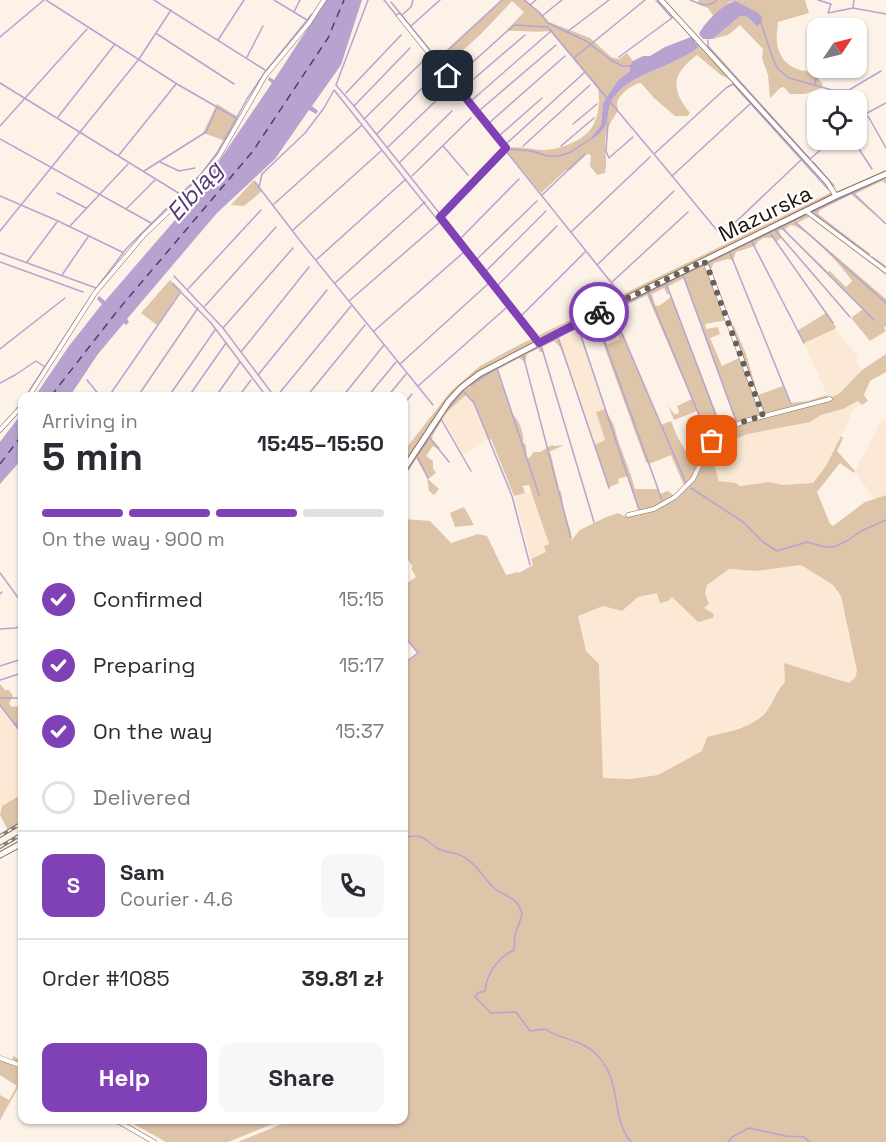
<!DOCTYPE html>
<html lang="en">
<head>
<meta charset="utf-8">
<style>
	:root { --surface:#fff; --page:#f7f7f7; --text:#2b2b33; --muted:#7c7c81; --line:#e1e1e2; --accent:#8040b6 }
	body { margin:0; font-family:"Space Grotesk",sans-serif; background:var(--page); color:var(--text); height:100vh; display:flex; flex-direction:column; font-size:22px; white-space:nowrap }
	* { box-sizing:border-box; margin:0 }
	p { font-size:20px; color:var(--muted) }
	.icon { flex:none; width:33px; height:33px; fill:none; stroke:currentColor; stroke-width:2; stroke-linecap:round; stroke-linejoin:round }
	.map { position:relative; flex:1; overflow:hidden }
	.details { position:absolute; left:18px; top:392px; width:390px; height:732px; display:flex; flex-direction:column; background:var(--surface); border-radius:12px; box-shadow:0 2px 4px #0004 }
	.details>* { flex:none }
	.needle { width:39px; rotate:55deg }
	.buttons { position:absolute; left:807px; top:18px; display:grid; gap:12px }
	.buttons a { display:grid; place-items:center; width:60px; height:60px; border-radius:12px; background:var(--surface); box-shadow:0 2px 4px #0004; font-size:30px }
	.pin { position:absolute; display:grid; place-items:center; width:51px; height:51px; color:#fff; margin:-26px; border-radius:12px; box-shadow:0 3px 9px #0006 }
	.courier { position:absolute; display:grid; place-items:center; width:60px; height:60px; margin:-30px; border:4px solid #8040b6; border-radius:50%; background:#fff; color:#222; box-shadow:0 2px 8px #0007 }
	.head em { font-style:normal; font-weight:700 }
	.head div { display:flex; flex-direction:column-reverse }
	.head { display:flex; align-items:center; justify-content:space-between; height:102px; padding:0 24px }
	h1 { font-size:39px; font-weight:700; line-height:45px }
	.bar { display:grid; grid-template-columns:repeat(4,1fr); gap:9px 6px; align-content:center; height:72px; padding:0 24px }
	.bar i { height:8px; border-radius:4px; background:var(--line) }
	.bar .on { background:var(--accent) }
	.bar p { grid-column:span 4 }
	.line { display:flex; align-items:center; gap:15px; padding:0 24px; border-top:2px solid var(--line) }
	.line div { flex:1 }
	.round { display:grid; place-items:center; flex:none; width:63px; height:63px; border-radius:12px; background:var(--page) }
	ol { padding:0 24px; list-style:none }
	li { display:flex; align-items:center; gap:18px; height:66px }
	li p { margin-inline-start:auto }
	li .icon { padding:6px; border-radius:50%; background:var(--accent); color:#fff; stroke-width:4 }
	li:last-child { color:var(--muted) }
	li i { width:33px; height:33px; border:3px solid var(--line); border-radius:50% }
	.button { display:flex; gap:12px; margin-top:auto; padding:12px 24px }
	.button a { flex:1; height:69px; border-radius:12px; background:var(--accent); color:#fff; font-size:24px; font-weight:700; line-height:69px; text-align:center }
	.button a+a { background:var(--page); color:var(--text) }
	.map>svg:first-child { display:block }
	.built { fill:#fce9d5 }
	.green { fill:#dec4a9; fill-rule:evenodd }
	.water { fill:#b8a3d0 }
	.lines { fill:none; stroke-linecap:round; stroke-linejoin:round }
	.stream { stroke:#b8a3d0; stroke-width:1.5 }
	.ferry { stroke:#563a73; stroke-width:1.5; stroke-dasharray:8 6; stroke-linecap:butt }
	.minor-casing { stroke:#856e56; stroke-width:5 }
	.tertiary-casing { stroke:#856e56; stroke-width:6 }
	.secondary-casing { stroke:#856e56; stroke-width:7 }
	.minor { stroke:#fff; stroke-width:4 }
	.tertiary { stroke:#fff; stroke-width:4.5 }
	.secondary { stroke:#fff; stroke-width:5 }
	.rail-casing { stroke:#8a8076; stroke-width:4 }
	.rail { stroke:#fff; stroke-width:1.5; stroke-dasharray:4.5; stroke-linecap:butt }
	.done { stroke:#696056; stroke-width:6; stroke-dasharray:0 10.8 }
	.route { stroke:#8040b6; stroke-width:8 }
	.labels { text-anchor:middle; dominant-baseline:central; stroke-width:4.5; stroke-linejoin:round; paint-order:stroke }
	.street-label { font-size:22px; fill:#1a1108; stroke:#fff }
	.water-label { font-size:24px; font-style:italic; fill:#563a73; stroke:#fff }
</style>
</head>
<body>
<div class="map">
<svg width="886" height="1142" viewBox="0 0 886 1142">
	<rect width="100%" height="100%" fill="#fcf2e7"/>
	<g class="built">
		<polygon points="610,316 620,339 607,345 599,321"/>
		<polygon points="835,329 858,357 856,360 862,370 840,393 829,399 804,343"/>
		<polygon points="579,330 605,409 596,413 605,440 594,445 558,338"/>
		<polygon points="466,395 474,403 489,439 463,455 443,419 448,411"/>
		<polygon points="859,401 861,404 849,414 850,418 826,466 813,483 783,485 769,482 740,486 736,483 722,482 717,478 715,468 717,458 728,445 736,439 748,434 843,409"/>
		<polygon points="886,418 886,495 874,499 855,471 880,423"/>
		<polygon points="525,493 532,493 549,544 546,552 531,559 514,496"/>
		<polygon points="801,565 833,586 841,596 857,670 855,678 849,683 784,663 785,682 775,693 769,708 753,724 707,737 702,751 658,775 630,779 603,778 599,664 586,651 578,616 603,606 622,610 638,597 657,593 668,601 671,597 675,599 698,622 713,614 704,607 707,585 729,569 757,571"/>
		<polygon points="0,705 22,734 22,794 0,807"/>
	</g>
	<g class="green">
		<path d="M502,0H526L549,22L590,38L611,57L619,59L627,53L633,61L630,65V71L618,80L603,103L601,125L590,139L591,140C618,123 600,111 617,93C633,76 659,70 679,59C686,56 693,51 699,47L731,80L721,75L697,55C672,74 670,88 690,113L687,116H675L654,98L641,83C632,84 618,95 617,104C617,106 618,107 618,109C616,116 609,123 607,130C603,145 608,158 605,173L597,175L590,166L591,155L587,154L570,170H566L541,193L506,150L508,148C519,146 529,149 540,150C558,151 589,140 595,121C599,112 600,99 598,89L550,31C534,33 522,30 506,31L524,12L512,1L480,35L445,66L439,58Z"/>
		<path d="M699,0H805L809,13L778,22C778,28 776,36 777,42C779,65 799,74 819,71L818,78L823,85L821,88L805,94H790L784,87L780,88L770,98L768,75L762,58L763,49L740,25L728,35L713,39L740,16L748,17L735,1L730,2L714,17L708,8L697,4Z"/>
		<polygon points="217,104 238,117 226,141 203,133"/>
		<path d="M886,175V184L882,181L855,194L877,217L851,194L820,210L818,214L871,255L868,257L886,271V275L809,217L797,223L886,299V326L884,328L886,331L870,341L851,318L863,309L784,230H779L781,238L776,242L773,238C765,237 759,238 755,246L736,252L733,260L727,259L714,263L711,269L731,324L734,326L746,354L758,395L783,386L790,403L808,401L827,395L829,399L840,393L862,370L886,354V372L870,381L864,395L868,401L862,405L858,401L843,409L821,415L810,422L748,434L735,439L728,445L717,458L715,468L719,481L736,483L740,486L769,482L783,485L813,483L826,466L841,436L843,438L837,451L855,471L854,473L840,463L817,492L830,524L833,526L865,502L886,495V1142H238L294,1119H404V663L418,653L404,636V585L416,577L411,568L413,567L404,554V519L430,521L451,543L478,534L487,536L506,575L518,572L519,573L533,565L531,559L546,552L544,546L549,544L529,485L523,486L525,493L514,496L491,439H489L474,403L466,395L448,411L433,434L432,439L440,448L438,449L433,446L426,456L433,461V468L436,473L428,479L439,489L434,495L429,491L427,477L416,458L404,476V473C421,446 437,416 459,393C481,370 528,351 557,335L569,370L560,347L554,341L542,347L543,352H540L538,348L527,354L525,362L519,358L497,370L512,414C519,419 525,435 523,442L526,445L527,460L534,452H540L552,445L554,446L564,445L549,452L551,455L559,490L561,492C563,499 562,505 564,512C567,524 572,528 571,541L580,530L604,518L618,513L624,516L640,512L628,476L618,479L619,483L609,487L594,445L605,440L596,412L605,409C608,417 614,422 615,429C619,448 630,468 635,489H658L660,494L668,491L673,495L685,488L671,455L649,464L646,462L603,343L599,338L590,337L585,326L579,330L577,325ZM791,225C806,227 844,268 852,281L846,287L830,271L828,272L790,235L785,229ZM684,278L736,420L725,425L720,423L671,297L659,306L655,305L652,294L664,288L667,294H670L667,287ZM647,295L692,399L677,406L679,412L677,414H674L668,405L674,420L697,411L709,439L706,443L709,446L699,464L694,465L678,438L671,421L661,425L613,312ZM610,316L620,339L607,345L599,321ZM727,320L741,357L722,366L710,338L720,334L718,327L706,329L705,324ZM801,565L833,585L841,596L857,671L855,678L849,683L784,663L785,682C776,692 776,696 770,706C758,728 729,731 707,737L702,751L658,775L630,779L603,778L599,664L586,651L578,616L603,606L622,611L638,597L657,593L660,603L668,601L672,597L698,622L713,618L714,614L704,608L709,604L705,594L707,585L729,569L757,571Z"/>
		<polygon points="254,180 262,191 244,206 231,205"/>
		<polygon points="832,192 831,196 464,384 404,467 404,451 451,391 480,366 519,345"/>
		<polygon points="170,280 181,290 157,325 141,313"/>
		<polygon points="826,313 836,327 835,329 804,343 797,331"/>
		<polygon points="464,507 474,525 455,527 450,513"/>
		<polygon points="0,684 5,690 9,690 13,696 9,704 12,707 18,706 22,709 22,734 0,705"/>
		<polygon points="22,794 22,822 8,830 0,815 2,806"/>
		<polygon points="13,1056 22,1061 22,1081 0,1120 0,1095 9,1100 17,1086 0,1075 0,1058 12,1061"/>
		<polygon points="125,1119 285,1119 228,1142 166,1142"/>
	</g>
	<g class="water">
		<polygon points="326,0 362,0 341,65 312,106 318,111 316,114 309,110 275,159 217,213 127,319 129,322 126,325 124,323 98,354 70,396 35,396 69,346 102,304 97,299 99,296 105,301 194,198 272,83 268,80 269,77 274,80"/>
		<path d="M735,1L757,12L762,17L761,23L757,26L748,17L740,16L713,39H703L699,34C705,22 722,5 735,1Z"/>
		<path d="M691,37L699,47C693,51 686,56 679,59C659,70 633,76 617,93C600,112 618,123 591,140L590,139L601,125L603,103L618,80L630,71V65L633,61L643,56H650L665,47Z"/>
		<polygon points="22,413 22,459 0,484 0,442"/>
	</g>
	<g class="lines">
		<g class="stream">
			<polyline points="46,0 177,84 236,118"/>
			<polyline points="154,0 265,70"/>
			<polyline points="274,0 307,20"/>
			<polyline points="384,0 486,126"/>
			<polyline points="524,0 539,12 548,23 586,41 611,60 622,66 630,66"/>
			<path d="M690,0C700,4 709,8 717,0"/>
			<polyline points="818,0 831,4 828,13 853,8 886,14"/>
			<polyline points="391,2 506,144 585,72"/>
			<polyline points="530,5 536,0"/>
			<polyline points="853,8 854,0"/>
			<polyline points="294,12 300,0"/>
			<polyline points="402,15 411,7 413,0"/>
			<polyline points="542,16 562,0"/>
			<polyline points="761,23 773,59 778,69 789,78 832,90 848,90 856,100"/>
			<polyline points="411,26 440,0"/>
			<polyline points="824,28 825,25"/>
			<polyline points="567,32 609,0"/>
			<polyline points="157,34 234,84"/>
			<polyline points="0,37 44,0"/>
			<polyline points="218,40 244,0"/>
			<polyline points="708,40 708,46 810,159 832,140"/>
			<polyline points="410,48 354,106 440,214"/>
			<polyline points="247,57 263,26"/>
			<polyline points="619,57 672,18 656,0"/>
			<polyline points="574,58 645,0"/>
			<polyline points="438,59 502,0"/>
			<polyline points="454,79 514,25 548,27 551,31"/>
			<polyline points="0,83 180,194"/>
			<polyline points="815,84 818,68"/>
			<polyline points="462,89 525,35"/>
			<polyline points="849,90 881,71"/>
			<polyline points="346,93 401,35"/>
			<polyline points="471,101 551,31 607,98"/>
			<polyline points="857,102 865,112"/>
			<polyline points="611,103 653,153"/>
			<polyline points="354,106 336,85 368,0"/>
			<polyline points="480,110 556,45"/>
			<polyline points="868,116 886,148"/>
			<polyline points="58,117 115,44"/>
			<polyline points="364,119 423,61"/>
			<polyline points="856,119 886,103"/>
			<polyline points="489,123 565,56"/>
			<polyline points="608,123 606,151 609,158 633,137"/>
			<polyline points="573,124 597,104"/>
			<polyline points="0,126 87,29"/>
			<polyline points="377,134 428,82"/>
			<polyline points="499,136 542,98"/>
			<polyline points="0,139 151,223"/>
			<polyline points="853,140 872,169"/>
			<polyline points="443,146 468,175"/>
			<polyline points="523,146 590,85"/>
			<polyline points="561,146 594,118"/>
			<polyline points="388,147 446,91"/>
			<polyline points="507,149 532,151 547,156 559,156 571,152 590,139"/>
			<polyline points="506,151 618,291"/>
			<polyline points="119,155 176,84"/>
			<polyline points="160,162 179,171 195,168"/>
			<polyline points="400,162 452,111"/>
			<polyline points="813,162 834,186"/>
			<polyline points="144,171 206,132 217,107"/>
			<polyline points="412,176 471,118"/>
			<polyline points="672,176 750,104"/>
			<polyline points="255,182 301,242 433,405"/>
			<polyline points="259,187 262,174 305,133 324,108 334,90 531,337"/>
			<polyline points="852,192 886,224"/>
			<polyline points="57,193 86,208"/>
			<polyline points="542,195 585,154"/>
			<polyline points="0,196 58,221 122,252"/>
			<polyline points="274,204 362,125"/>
			<polyline points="127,208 155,180"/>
			<polyline points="441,213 503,150"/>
			<polyline points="443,217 536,334"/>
			<polyline points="794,221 886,303"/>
			<polyline points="70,226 128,164"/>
			<polyline points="781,227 874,320"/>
			<polyline points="293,230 381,151"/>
			<polyline points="775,230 850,317"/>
			<polyline points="0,231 139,59 171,10"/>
			<polyline points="571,232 650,157"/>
			<polyline points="770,233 833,323"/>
			<polyline points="722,235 801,160"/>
			<polyline points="461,238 519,179"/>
			<polyline points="725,240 654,154 726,88 733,84 828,189"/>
			<polyline points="752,242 804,343"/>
			<polyline points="735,243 829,196"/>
			<polyline points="0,253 96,288"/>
			<polyline points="730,253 791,404"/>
			<polyline points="869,254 812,212 882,179"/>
			<polyline points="872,257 886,267"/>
			<polyline points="477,259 537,201"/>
			<polyline points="316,260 406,179"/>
			<polyline points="0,262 83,292"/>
			<polyline points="27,262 57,222"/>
			<polyline points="707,263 805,215"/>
			<polyline points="708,263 764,412"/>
			<polyline points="597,265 674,191"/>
			<polyline points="486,271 546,211"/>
			<polyline points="62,275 88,237"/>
			<polyline points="683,275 736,421"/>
			<polyline points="174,276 223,328 274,396"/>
			<polyline points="612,282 688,212"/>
			<polyline points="335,283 425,202"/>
			<polyline points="666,283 720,426"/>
			<polyline points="173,284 211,323 266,396"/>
			<polyline points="497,286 557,226"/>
			<polyline points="657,288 703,265"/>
			<polyline points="188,289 261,210"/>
			<polyline points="95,290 126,249 201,174 217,153 247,99 265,72 312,14"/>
			<polyline points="648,292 706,432"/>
			<polyline points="349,301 440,222"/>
			<polyline points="205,306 276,227"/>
			<polyline points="612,310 686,483"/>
			<polyline points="610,311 655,289"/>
			<polyline points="605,313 608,312"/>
			<polyline points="521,316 585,252"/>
			<polyline points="596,318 662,500"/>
			<polyline points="578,327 639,510"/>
			<polyline points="223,328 293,248"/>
			<polyline points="374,331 464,252"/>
			<polyline points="558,337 609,488"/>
			<polyline points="541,345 594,522"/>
			<polyline points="0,349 65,298"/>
			<polyline points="241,352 309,267"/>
			<polyline points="523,355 571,538"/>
			<polyline points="400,364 489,283"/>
			<polyline points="497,368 539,495"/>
			<polyline points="258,375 327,290"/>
			<polyline points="87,380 100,396"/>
			<polyline points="0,383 15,375 36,361 45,367"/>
			<polyline points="471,385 497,368 603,315"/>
			<polyline points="418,386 506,308"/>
			<polyline points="26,396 91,296"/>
			<polyline points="109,396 180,293"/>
			<polyline points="138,396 198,308"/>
			<polyline points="169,396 215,330"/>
			<polyline points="189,396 226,343"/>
			<polyline points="216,396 240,362"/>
			<polyline points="239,396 251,380"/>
			<polyline points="277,396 351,306"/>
			<polyline points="307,396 365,325"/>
			<polyline points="343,396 384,345"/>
			<polyline points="368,396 396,362"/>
			<polyline points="388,396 406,374"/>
			<polyline points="404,404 412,394"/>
			<polyline points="17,409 22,402"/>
			<polyline points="443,415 463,391 474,403 512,496 530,565"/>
			<polyline points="441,419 471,471"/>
			<polyline points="432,434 441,419"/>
			<polyline points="429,437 449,462"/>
			<polyline points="404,464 433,421"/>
			<polyline points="404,476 415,459"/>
			<polyline points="428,478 417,456 430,437"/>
			<polyline points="691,488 743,522 763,542 777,551 807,542 825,547 833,547 847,541 861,531 886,520"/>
			<polyline points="0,573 22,603"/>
			<polyline points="0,594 2,592"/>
			<polyline points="0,629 16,628 22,624"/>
			<polyline points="404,636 418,653 404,663"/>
			<polyline points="0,666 22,659"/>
			<polyline points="0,680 22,673"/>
			<polyline points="0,698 22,698"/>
			<polyline points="0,705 22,734"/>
			<polyline points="14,724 22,723"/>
			<path d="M404,832L409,837C423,833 427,842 437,848C445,853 456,852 464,857C477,864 483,877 493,887C505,898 518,895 522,915L515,935L514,950C499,956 486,975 485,991L478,993L475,997L491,1013L516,1012L530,1031L545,1029C561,1040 580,1039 595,1053C624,1081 609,1115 631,1142"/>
			<polyline points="728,1142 732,1137 749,1128 786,1136 804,1137 809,1142"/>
		</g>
		<g class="ferry">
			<polyline points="51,396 118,310 253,151 328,38 344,0"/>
			<polyline points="0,464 22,435"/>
		</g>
		<g class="minor-casing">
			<g id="minor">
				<polyline points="399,16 505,147 504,152 440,217 539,343"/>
				<polyline points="806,211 886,271"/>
				<polyline points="704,261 709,271 763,416"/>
				<polyline points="29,396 95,293 144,235 189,192 219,156 265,76 309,23 324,0"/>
				<polyline points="0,430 22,406"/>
				<polyline points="628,515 654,509 675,497 693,479 713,438 720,432 745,421 830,399"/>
				<polyline points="0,1058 22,1066"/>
				<polyline points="114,1119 154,1142"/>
			</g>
		</g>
		<g class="tertiary-casing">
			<polyline id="tertiary" points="661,0 827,182 836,196"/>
		</g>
		<g class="secondary-casing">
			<g id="secondary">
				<polyline points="404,469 449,401 461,388 479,374 575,324 836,196 886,174"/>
				<polyline points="0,855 22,843"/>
			</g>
		</g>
		<use href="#minor" class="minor"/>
		<use href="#tertiary" class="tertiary"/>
		<use href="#secondary" class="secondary"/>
		<g class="rail-casing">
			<g id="rail">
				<polyline points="0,836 22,823"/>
				<polyline points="0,847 22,834"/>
			</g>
		</g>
		<use href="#rail" class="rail"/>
	</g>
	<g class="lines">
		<path class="done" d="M599,312L704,261L709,271L763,416C746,421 721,426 712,441"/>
		<polyline class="route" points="448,76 506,148 440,217 539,343 599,312"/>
	</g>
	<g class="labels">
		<g class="street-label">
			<text transform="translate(765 213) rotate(-26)">Mazurska</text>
		</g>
		<g class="water-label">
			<text transform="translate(194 191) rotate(-49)">Elbląg</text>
		</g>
	</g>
</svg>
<div class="buttons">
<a><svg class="needle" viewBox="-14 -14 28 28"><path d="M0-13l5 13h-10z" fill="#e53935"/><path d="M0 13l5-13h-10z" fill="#7c7c81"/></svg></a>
<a><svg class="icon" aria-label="locate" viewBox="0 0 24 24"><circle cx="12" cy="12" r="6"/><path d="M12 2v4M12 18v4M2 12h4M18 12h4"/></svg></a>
</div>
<div class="pin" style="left:712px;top:441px;background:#ea580c"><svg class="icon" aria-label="bag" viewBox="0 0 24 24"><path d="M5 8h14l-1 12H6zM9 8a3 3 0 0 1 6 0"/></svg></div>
<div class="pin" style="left:448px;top:76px;background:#1f2937"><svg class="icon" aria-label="home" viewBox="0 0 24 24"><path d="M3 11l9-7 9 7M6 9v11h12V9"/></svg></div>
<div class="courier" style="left:599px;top:312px"><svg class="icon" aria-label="bike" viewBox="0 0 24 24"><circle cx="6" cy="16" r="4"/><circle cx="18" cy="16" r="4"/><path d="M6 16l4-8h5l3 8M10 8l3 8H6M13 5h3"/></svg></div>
<section class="details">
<div class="head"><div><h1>5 min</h1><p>Arriving in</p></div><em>15:45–15:50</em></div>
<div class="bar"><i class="on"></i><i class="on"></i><i class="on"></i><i></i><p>On the way · 900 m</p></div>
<ol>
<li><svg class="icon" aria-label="check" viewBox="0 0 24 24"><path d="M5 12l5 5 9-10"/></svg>Confirmed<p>15:15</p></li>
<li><svg class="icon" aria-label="check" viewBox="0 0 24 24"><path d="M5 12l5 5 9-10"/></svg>Preparing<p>15:17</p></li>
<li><svg class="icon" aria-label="check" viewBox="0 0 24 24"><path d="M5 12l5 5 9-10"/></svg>On the way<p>15:37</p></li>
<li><i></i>Delivered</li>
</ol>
<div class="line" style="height:108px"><b class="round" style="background:var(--accent);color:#fff">S</b><div><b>Sam</b><p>Courier · 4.6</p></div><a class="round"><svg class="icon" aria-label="phone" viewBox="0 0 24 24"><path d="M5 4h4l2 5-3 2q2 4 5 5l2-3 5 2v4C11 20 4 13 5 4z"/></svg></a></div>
<div class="line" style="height:78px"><div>Order #1085</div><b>39.81 zł</b></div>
<div class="button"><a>Help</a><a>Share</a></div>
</section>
</div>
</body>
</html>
